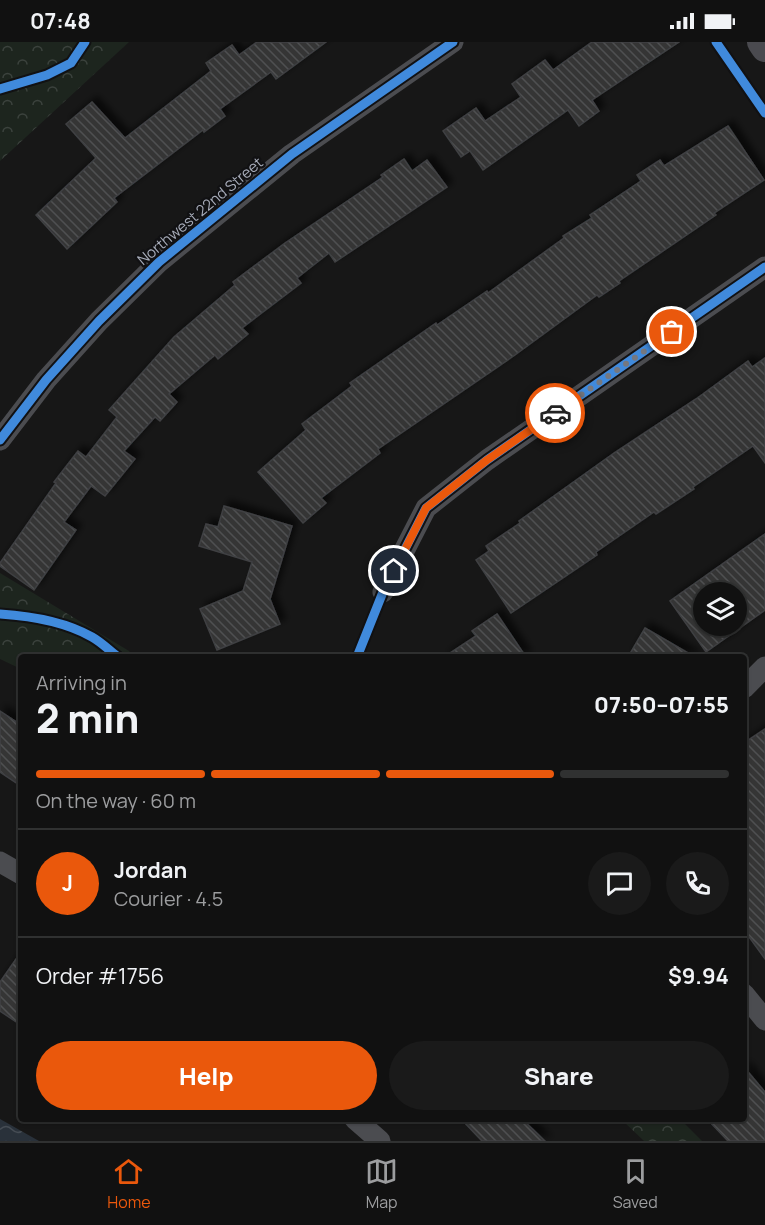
<!DOCTYPE html>
<html lang="en">
<head>
<meta charset="utf-8">
<style>
	:root { --surface:#111; --page:#1a1a1a; --text:#f1f3f6; --muted:#9c9d9f; --line:#303131; --accent:#ea580c }
	body { margin:0; font-family:Manrope,sans-serif; background:var(--page); color:var(--text); height:100vh; display:flex; flex-direction:column; font-size:22px; white-space:nowrap }
	* { box-sizing:border-box; margin:0 }
	p { font-size:20px; color:var(--muted) }
	.icon { flex:none; width:33px; height:33px; fill:none; stroke:currentColor; stroke-width:2; stroke-linecap:round; stroke-linejoin:round }
	.map { position:relative; flex:1; overflow:hidden }
	.side { position:absolute; left:18px; top:612px; width:729px; height:468px; display:flex; flex-direction:column; background:var(--surface); border-radius:6px; box-shadow:0 2px 4px #0004,0 0 0 2px var(--line) }
	.side>* { flex:none }
	.buttons { position:absolute; left:693px; top:540px; display:grid; gap:12px }
	.buttons a { display:grid; place-items:center; width:54px; height:54px; border-radius:50%; background:var(--surface); box-shadow:0 2px 4px #0004,0 0 0 2px var(--line); font-size:30px }
	.pin { position:absolute; display:grid; place-items:center; width:51px; height:51px; color:#fff; margin:-26px; border:3px solid #fff; border-radius:50%; box-shadow:0 2px 6px #0007 }
	.courier { position:absolute; display:grid; place-items:center; width:60px; height:60px; margin:-30px; border:4px solid #ea580c; border-radius:50%; background:#fff; color:#222; box-shadow:0 2px 8px #0007 }
	.summary em { font-style:normal; font-weight:800 }
	.summary div { display:flex; flex-direction:column-reverse }
	.summary { display:flex; align-items:center; justify-content:space-between; height:102px; padding:0 18px }
	h1 { font-size:39px; font-weight:800; line-height:45px }
	.bar { display:grid; grid-template-columns:repeat(4,1fr); gap:9px 6px; align-content:center; height:72px; padding:0 18px }
	.bar i { height:8px; border-radius:4px; background:var(--line) }
	.bar .active { background:var(--accent) }
	.bar p { grid-column:span 4 }
	.line { display:flex; align-items:center; gap:15px; padding:0 18px; border-top:2px solid var(--line) }
	.line div { flex:1 }
	.round { display:grid; place-items:center; flex:none; width:63px; height:63px; border-radius:32px; background:var(--page) }
	.cta { display:flex; gap:12px; margin-top:auto; padding:12px 18px }
	.cta a { flex:1; height:69px; border-radius:36px; background:var(--accent); color:#fff; font-size:24px; font-weight:800; line-height:69px; text-align:center }
	.cta a+a { background:var(--page); color:var(--text) }
	.status { display:flex; justify-content:space-between; align-items:center; height:42px; padding:0 30px; background:var(--surface); direction:ltr }
	.status svg { height:16px; fill:currentColor }
	.menu { display:flex; justify-content:space-around; align-items:center; height:84px; border-top:2px solid var(--line); background:var(--surface); font-size:16px; color:var(--muted) }
	.menu a { display:grid; justify-items:center; gap:3px }
	.menu .active { color:var(--accent) }
	.map>svg:first-child { display:block }
	.park { fill:url(#park-crowns) }
	.water { fill:url(#water-waves) }
	.building { fill:url(#building-back-hatch); stroke:#3f4043; stroke-width:1.5; fill-rule:evenodd; filter:url(#shadow) }
	.lines { fill:none; stroke-linecap:round; stroke-linejoin:round }
	.street { stroke:#4b4c50; stroke-width:21 }
	.secondary { stroke:#4a4a4f; stroke-width:28 }
	.cycleway-casing { stroke:#111113; stroke-width:13 }
	.cycleway { stroke:#408adc; stroke-width:9 }
	.done { stroke:#757880; stroke-width:6; stroke-dasharray:0 10.8 }
	.route { stroke:#ea580c; stroke-width:8 }
	.labels { text-anchor:middle; dominant-baseline:central; stroke-width:4.5; stroke-linejoin:round; paint-order:stroke }
	.street-label { font-size:15px; fill:#a7acb9; stroke:#111113 }
</style>
</head>
<body>
<div class="status"><b>07:48</b><svg viewBox="0 0 49 12"><path d="M0 12V9h3v3zM5 12V6h3v6zM10 12V3h3v9zM15 12V0h3v12zM26 1h20v11H26zM47 4h2v5h-2z"/></svg></div>
<div class="map">
<svg width="765" height="1099" viewBox="0 0 765 1099">
	<defs>
		<pattern id="park-crowns" width="20" height="18" patternUnits="userSpaceOnUse" patternTransform="scale(1.5)"><rect width="20" height="18" fill="#1d251e"/><path d="M2 6a3 3 0 1 1 6 0M12 15a3 3 0 1 1 6 0" fill="none" stroke="#3b423d"/></pattern>
		<pattern id="water-waves" width="16" height="10" patternUnits="userSpaceOnUse" patternTransform="scale(1.5)"><rect width="16" height="10" fill="#29313a"/><path d="M0 5q4-4 8 0t8 0" fill="none" stroke="#454c54"/></pattern>
		<pattern id="building-back-hatch" width="6" height="6" patternUnits="userSpaceOnUse" patternTransform="scale(1.5)"><rect width="6" height="6" fill="#353536"/><path d="M-1 5l2 2M0 0l6 6M5-1l2 2" fill="none" stroke="#4f5051"/></pattern>
		<filter id="shadow"><feDropShadow dx="5.5" dy="-5.5" stdDeviation="3" flood-color="#0009"/></filter>
	</defs>
	<rect width="100%" height="100%" fill="#171717"/>
	<g class="park">
		<polygon points="0,0 129,0 0,119"/>
		<polygon points="0,531 129,609 133,615 21,615 21,627 0,617"/>
		<polygon points="621,1077 680,1077 702,1099 644,1099"/>
	</g>
	<polygon class="water" points="0,1077 39,1099 0,1099"/>
	<g class="building">
		<polygon points="257,0 326,0 276,37 271,30 220,67 225,74 204,90 203,88 114,156 117,160 67,207 36,173 96,116 66,82 92,60 125,96 211,29 206,21 232,3 239,13"/>
		<polygon points="592,0 679,0 592,58 599,69 579,84 568,68 483,128 470,109 461,115 443,89 476,66 485,79 521,55 512,42 545,18 553,28"/>
		<polygon points="728,84 764,138 714,171 716,173 619,239 620,241 599,255 597,253 515,313 378,407 380,411 321,456 326,461 303,481 258,430 306,388 302,382 352,344 350,341 436,281 437,283 487,249 488,251 564,196 563,194 592,176 590,173 641,139 637,133 660,118 664,124"/>
		<polygon points="404,117 412,129 427,118 447,145 335,220 329,211 297,236 301,241 242,286 248,292 218,317 215,313 169,352 177,360 160,379 155,375 124,409 135,417 105,454 91,444 64,480 76,488 34,548 0,524 0,521 56,441 54,440 78,409 86,415 117,375 109,368 174,295 235,243 233,240 285,201 383,135 381,133"/>
		<polygon points="765,316 765,421 753,404 693,445 694,447 656,472 654,470 596,510 597,513 511,571 476,518 489,509 486,504 520,481 519,479 614,411 696,357 748,319 752,325"/>
		<polygon points="224,464 292,484 270,557 280,582 217,608 200,567 243,549 252,520 199,504 206,482 218,485"/>
		<path d="M765,492V568L706,610L670,559ZM704,550H736V584H704Z"/>
		<polygon points="497,572 526,615 444,615 476,594 472,589"/>
		<polygon points="645,586 695,615 628,615"/>
		<polygon points="0,669 21,683 21,744 0,730"/>
		<polygon points="765,687 765,917 744,888 744,701"/>
		<polygon points="21,910 21,983 0,969 0,940"/>
		<polygon points="744,1025 765,1050 765,1099 728,1099 707,1077 744,1077"/>
		<polygon points="461,1077 522,1077 545,1099 482,1099"/>
	</g>
	<g class="lines">
		<g class="street">
			<polyline points="0,398 46,338 99,279 159,220 292,112 453,0"/>
			<polyline points="383,550 426,466 487,418 765,225"/>
			<polyline points="744,646 765,625"/>
			<polyline points="0,820 21,832"/>
			<polyline points="744,952 765,978"/>
			<polyline points="355,1077 380,1099"/>
		</g>
		<polyline class="secondary" points="761,0 765,6"/>
		<g class="cycleway-casing">
			<g id="cycleway">
				<polyline points="716,0 765,71"/>
				<polyline points="0,47 47,33 71,21 85,0"/>
				<polyline points="0,398 46,338 99,279 159,220 292,112 453,0"/>
				<path d="M0,572C31,574 64,579 92,595C101,600 109,608 118,615"/>
				<polyline points="357,615 383,550 426,466 487,418 765,225"/>
			</g>
		</g>
		<use href="#cycleway" class="cycleway"/>
	</g>
	<g class="lines">
		<polyline class="done" points="555,371 672,290"/>
		<polyline class="route" points="394,529 426,466 487,418 555,371"/>
	</g>
	<g class="labels">
		<g class="street-label">
			<text transform="translate(200 169) rotate(-40)">Northwest 22nd Street</text>
		</g>
	</g>
</svg>
<div class="buttons">
<a><svg class="icon" aria-label="layers" viewBox="0 0 24 24"><path d="M12 4l9 5-9 5-9-5zM3 14l9 5 9-5"/></svg></a>
</div>
<div class="pin" style="left:672px;top:290px;background:#ea580c"><svg class="icon" aria-label="bag" viewBox="0 0 24 24"><path d="M5 8h14l-1 12H6zM9 8a3 3 0 0 1 6 0"/></svg></div>
<div class="pin" style="left:394px;top:529px;background:#1f2937"><svg class="icon" aria-label="home" viewBox="0 0 24 24"><path d="M3 11l9-7 9 7M6 9v11h12V9"/></svg></div>
<div class="courier" style="left:555px;top:371px"><svg class="icon" aria-label="car" viewBox="0 0 24 24"><path d="M5 17H2v-5l4-1 3-4h7l3 4 3 1v5h-3M9 17h6M6 11h13"/><circle cx="7" cy="17" r="2"/><circle cx="17" cy="17" r="2"/></svg></div>
<section class="side">
<div class="summary"><div><h1>2 min</h1><p>Arriving in</p></div><em>07:50–07:55</em></div>
<div class="bar"><i class="active"></i><i class="active"></i><i class="active"></i><i></i><p>On the way · 60 m</p></div>
<div class="line" style="height:108px"><b class="round" style="background:var(--accent);color:#fff">J</b><div><b>Jordan</b><p>Courier · 4.5</p></div><a class="round"><svg class="icon" aria-label="chat" viewBox="0 0 24 24"><path d="M4 5h16v11H9l-5 4z"/></svg></a><a class="round"><svg class="icon" aria-label="phone" viewBox="0 0 24 24"><path d="M5 4h4l2 5-3 2q2 4 5 5l2-3 5 2v4C11 20 4 13 5 4z"/></svg></a></div>
<div class="line" style="height:78px"><div>Order #1756</div><b>$9.94</b></div>
<div class="cta"><a>Help</a><a>Share</a></div>
</section>
</div>
<nav class="menu">
<a class="active"><svg class="icon" aria-label="home" viewBox="0 0 24 24"><path d="M3 11l9-7 9 7M6 9v11h12V9"/></svg>Home</a>
<a><svg class="icon" aria-label="map" viewBox="0 0 24 24"><path d="M3 6l6-2 6 2 6-2v14l-6 2-6-2-6 2zM9 4v14M15 6v14"/></svg>Map</a>
<a><svg class="icon" aria-label="saved" viewBox="0 0 24 24"><path d="M7 4h10v16l-5-4-5 4z"/></svg>Saved</a>
</nav>
</body>
</html>
